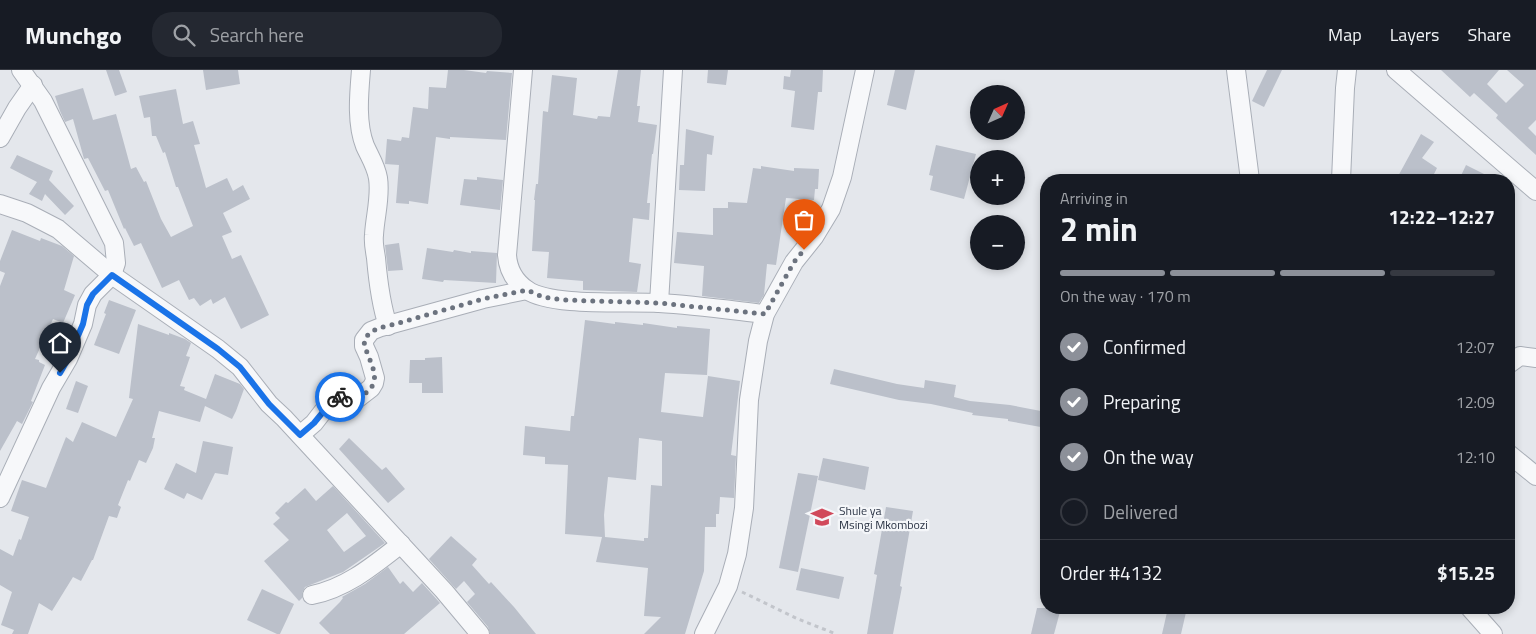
<!DOCTYPE html>
<html lang="en">
<head>
<meta charset="utf-8">
<style>
	:root { --surface:#171b24; --page:#242831; --text:#f1f3f6; --muted:#9ea1a6; --line:#363941; --accent:#8c9099 }
	body { margin:0; font-family:"Titillium Web",sans-serif; background:var(--page); color:var(--text); height:100vh; display:flex; flex-direction:column; font-size:19px; white-space:nowrap }
	* { box-sizing:border-box; margin:0 }
	p { font-size:16px; color:var(--muted) }
	.icon { flex:none; width:28px; height:28px; fill:none; stroke:currentColor; stroke-width:2; stroke-linecap:round; stroke-linejoin:round }
	.map { position:relative; flex:1; overflow:hidden }
	.drawer { position:absolute; left:1040px; top:104px; width:475px; height:440px; display:flex; flex-direction:column; background:var(--surface); border-radius:20px; box-shadow:0 2px 8px #0003 }
	.drawer>* { flex:none }
	.needle { width:32px; rotate:45deg }
	.buttons { position:absolute; left:970px; top:15px; display:grid; gap:10px }
	.buttons a { display:grid; place-items:center; width:55px; height:55px; border-radius:50%; background:var(--surface); box-shadow:0 2px 8px #0003; font-size:25px }
	.pin { position:absolute; display:grid; place-items:center; width:42px; height:42px; color:#fff; margin:-51px -21px; border-radius:50% 50% 50% 0; rotate:-45deg; box-shadow:0 0 5px #0007 }
	.pin .icon { rotate:45deg }
	.courier { position:absolute; display:grid; place-items:center; width:50px; height:50px; margin:-25px; border:4px solid #1a73e8; border-radius:50%; background:#fff; color:#222; box-shadow:0 1px 6px #0007 }
	.summary em { font-style:normal; font-weight:700 }
	.summary div { display:flex; flex-direction:column-reverse }
	.summary { display:flex; align-items:center; justify-content:space-between; height:85px; padding:0 20px }
	h1 { font-size:32px; font-weight:700; line-height:38px }
	.bar { display:grid; grid-template-columns:repeat(4,1fr); gap:8px 5px; align-content:center; height:60px; padding:0 20px }
	.bar i { height:6px; border-radius:4px; background:var(--line) }
	.bar .active { background:var(--accent) }
	.bar p { grid-column:span 4 }
	.line { display:flex; align-items:center; gap:12px; padding:0 20px; border-top:1px solid var(--line) }
	.line div { flex:1 }
	ol { padding:0 20px; list-style:none }
	li { display:flex; align-items:center; gap:15px; height:55px }
	li p { margin-inline-start:auto }
	li .icon { padding:5px; border-radius:50%; background:var(--accent); color:#fff; stroke-width:4 }
	li:last-child { color:var(--muted) }
	li i { width:28px; height:28px; border:2px solid var(--line); border-radius:50% }
	header { display:flex; align-items:center; gap:30px; box-sizing:border-box; height:70px; padding:0 25px; background:var(--surface); border-bottom:1px solid var(--line) }
	header strong { font-size:24px }
	nav { display:flex; gap:28px; margin-inline-start:auto; font-size:18px }
	.search { width:350px; height:45px; background:var(--page); display:flex; align-items:center; gap:12px; box-sizing:border-box; padding:0 18px; border-radius:20px; color:var(--muted); font-size:19px }
	.map>svg:first-child { display:block }
	.building { fill:#bbc0ca; fill-rule:evenodd }
	.lines { fill:none; stroke-linecap:round; stroke-linejoin:round }
	.minor-casing { stroke:#a9aeb7; stroke-width:20 }
	.path { stroke:#c2c5cb; stroke-width:3; stroke-dasharray:4 4; stroke-linecap:butt }
	.minor { stroke:#f7f8fa; stroke-width:18 }
	.done { stroke:#6c737f; stroke-width:5; stroke-dasharray:0 9 }
	.route { stroke:#1a73e8; stroke-width:6 }
	.labels { text-anchor:middle; dominant-baseline:central; stroke-width:4.5; stroke-linejoin:round; paint-order:stroke }
	.poi-label { font-size:12px; fill:#2b3445; stroke:#f4f6f9; text-anchor:start }
</style>
</head>
<body>
<header>
<strong>Munchgo</strong>
<div class="search"><svg class="icon" aria-label="search" viewBox="0 0 24 24"><circle cx="10" cy="10" r="6"/><path d="M15 15l6 6"/></svg>Search here</div>
<nav><a>Map</a><a>Layers</a><a>Share</a></nav>
</header>
<div class="map">
<svg width="1536" height="564" viewBox="0 0 1536 564">
	<rect width="100%" height="100%" fill="#e4e7ec"/>
	<g class="building">
		<polygon points="106,0 119,0 127,22 115,26"/>
		<polygon points="203,0 238,0 240,14 206,20"/>
		<polygon points="448,0 464,0 486,3 487,1 512,3 506,70 450,67 450,69 436,67 428,134 409,131 409,134 396,133 399,95 385,94 387,69 401,71 402,67 409,68 413,37 428,39 429,17 446,18"/>
		<polygon points="618,0 641,0 637,36 640,36 638,52 657,55 653,84 652,84 647,133 650,133 649,150 633,148 629,192 641,194 637,222 583,220 583,211 547,208 549,182 532,181 535,130 534,130 536,114 538,114 543,41 548,42 552,5 577,8 573,45 597,49 598,46 610,47"/>
		<polygon points="708,0 728,0 726,15 707,13"/>
		<polygon points="791,0 823,0 822,22 818,22 814,60 791,57 795,21 783,19 784,6 790,7"/>
		<polygon points="895,0 915,0 906,40 887,35"/>
		<polygon points="1267,0 1282,0 1264,37 1252,31"/>
		<polygon points="1441,0 1499,0 1487,14 1506,33 1524,15 1507,0 1536,0 1536,50 1528,58 1536,66 1536,85 1496,48 1498,45 1474,23 1470,27"/>
		<polygon points="83,18 93,50 116,44 131,99 136,97 144,112 146,111 161,149 171,167 193,156 178,117 176,117 165,82 163,83 156,66 152,66 150,47 144,48 139,26 176,19 183,54 193,51 200,74 194,75 206,118 227,108 233,121 243,115 250,129 223,143 232,162 222,166 232,189 241,185 269,245 241,259 225,227 213,234 211,229 200,236 194,228 189,230 179,210 162,218 141,173 134,176 125,158 124,159 108,120 105,121 88,88 84,89 73,49 65,52 60,41 55,26"/>
		<polygon points="686,59 714,66 712,85 707,84 705,121 679,120 680,95 684,95"/>
		<polygon points="1421,64 1434,72 1422,88 1437,98 1431,110 1396,110"/>
		<polygon points="936,75 976,84 964,129 930,120 933,106 929,105"/>
		<polygon points="17,85 53,101 49,110 74,136 65,145 45,124 42,131 29,124 37,112 10,98"/>
		<polygon points="1466,95 1496,110 1459,110"/>
		<polygon points="761,96 794,101 794,98 819,99 818,119 815,119 814,130 786,128 776,195 767,194 764,225 759,233 702,226 704,196 674,193 677,162 713,165 713,138 728,138 728,132 747,133 753,98 761,99"/>
		<polygon points="477,107 503,110 500,140 460,135 464,109 477,110"/>
		<polygon points="12,160 40,171 41,168 62,176 74,186 64,220 75,225 63,253 53,249 35,289 39,290 39,292 45,295 31,331 33,332 22,354 17,351 0,381 0,216 5,203 0,201 0,191"/>
		<polygon points="399,173 403,200 388,201 385,175"/>
		<polygon points="427,178 453,182 454,180 471,183 471,181 497,183 496,213 444,210 443,212 422,209"/>
		<polygon points="109,230 136,240 119,284 94,275 106,244 104,243"/>
		<path d="M585,250L615,254V252L643,255V253L677,258V256L710,259L707,305L665,303L661,342L703,347L708,306L740,311L731,385L736,386L734,428L720,427L719,444H716V457H705L704,501L685,564H644L661,547L644,546L648,498L596,492L602,467L565,464L568,395L545,394V387L523,385L525,356L570,361L571,346H574ZM639,368L662,371V416L651,415L648,468H644V471L605,467L604,445L608,407L636,410Z"/>
		<polygon points="138,254 169,265 169,263 185,269 191,273 186,286 190,287 180,316 185,317 184,320 206,329 215,304 240,314 244,319 236,341 232,349 205,336 200,352 159,341 152,368 155,368 153,378 146,393 139,390 130,411 128,410 118,435 121,437 117,448 109,446 93,490 92,490 81,511 73,507 52,541 39,533 28,564 12,564 14,560 1,555 12,522 0,515 0,479 13,486 19,469 21,470 29,447 11,441 22,410 46,418 66,367 73,372 82,352 116,367 133,329 129,328"/>
		<polygon points="442,287 443,323 422,323 422,313 409,313 410,290 425,290 425,288"/>
		<polygon points="834,299 897,314 924,318 925,310 956,315 954,327 970,331 1010,335 1046,342 1046,358 1008,351 1008,349 972,345 973,343 931,334 899,330 830,314"/>
		<polygon points="76,311 88,316 78,343 66,339"/>
		<polygon points="349,368 382,400 386,397 405,419 388,433 339,379"/>
		<polygon points="203,371 233,377 228,405 215,403 202,430 187,423 184,429 164,419 176,393 196,403"/>
		<polygon points="823,388 869,397 865,420 818,410"/>
		<polygon points="798,403 818,406 798,502 779,498"/>
		<path d="M333,416L385,473L343,502L305,517L302,523V528L299,531L264,491L289,470L273,454L280,448L275,443L286,432L288,433L305,418L316,431ZM347,443L366,466L344,482L327,460Z"/>
		<polygon points="886,437 913,441 900,516 902,517 893,564 867,564 877,505 874,504"/>
		<polygon points="451,466 477,489 472,495 489,514 491,512 514,537 536,564 490,564 488,557 467,532 475,524 464,511 456,519 429,489"/>
		<polygon points="388,497 400,514 403,511 413,522 422,513 440,533 404,564 330,564 319,553 340,532 343,528 342,527 365,514"/>
		<polygon points="801,498 844,507 839,529 796,520"/>
		<polygon points="262,519 294,534 280,564 277,564 247,550"/>
		<polygon points="1037,538 1061,538 1054,564 1031,564"/>
		<polygon points="1168,538 1187,538 1181,564 1162,564"/>
	</g>
	<g class="lines">
		<g class="minor-casing">
			<g id="minor">
				<path d="M361,0C359,24 356,53 365,76C370,87 376,96 378,108C381,127 375,146 374,165C373,173 375,181 376,188C378,211 381,235 388,256"/>
				<path d="M523,0L507,185C508,200 514,211 527,220C552,237 626,231 659,233C694,235 730,240 765,244"/>
				<polyline points="1236,0 1250,110"/>
				<polyline points="1396,0 1536,121"/>
				<polyline points="0,68 17,38 33,15"/>
				<polyline points="1341,110 1345,18 1347,0"/>
				<polyline points="0,134 27,143 58,159 112,205 218,279 240,297 269,334 284,348 444,521 480,564"/>
				<polyline points="659,233 673,0"/>
				<polyline points="1509,294 1520,286 1536,288"/>
				<polyline points="300,365 314,353 331,331 344,326 358,328 371,318 374,313 375,308 369,287 364,276 364,270 371,261 381,257 483,229 527,220"/>
				<polyline points="1509,384 1536,406"/>
				<polyline points="0,428 51,318 68,289 83,254 87,235 93,224 112,205 116,193 114,173 43,31 21,0"/>
				<path d="M312,525C347,518 374,495 401,474"/>
				<polyline points="1470,538 1493,564"/>
				<polyline points="704,564 728,516 737,484 744,438 749,330 758,271 765,244 794,192 814,167 831,139 842,107 865,0"/>
			</g>
		</g>
		<polyline class="path" points="742,522 798,549 836,564"/>
		<use href="#minor" class="minor"/>
	</g>
	<g class="lines">
		<path class="done" d="M340,327C346,326 351,328 356,327C360,327 364,324 367,322C385,307 365,288 364,270C370,261 377,258 388,256L483,229L527,220L543,227L563,230L659,233L765,244L794,192L804,180"/>
		<polyline class="route" points="60,303 68,289 83,254 87,235 93,224 112,205 218,279 240,297 269,334 300,365 314,353 332,331 340,327"/>
	</g>
	<defs>
		<g id="school-bare" transform="scale(1.725)"><path d="M0-5L7-2L0 1L-7-2ZM-4 1L0 2.5L4 1V4Q0 6-4 4Z" fill="#d1495b" stroke="#f4f6f9" stroke-width="2.5" paint-order="stroke"/></g>
	</defs>
	<g fill-rule="evenodd">
		<use href="#school-bare" x="822" y="447"/>
	</g>
	<g class="labels">
		<g class="poi-label">
			<text x="839" y="440">Shule ya<tspan x="839" dy="14">Msingi Mkombozi</tspan></text>
		</g>
	</g>
</svg>
<div class="buttons">
<a><svg class="needle" viewBox="-14 -14 28 28"><path d="M0-13l5 13h-10z" fill="#e53935"/><path d="M0 13l5-13h-10z" fill="#9ea1a6"/></svg></a>
<a>+</a>
<a>−</a>
</div>
<div class="pin" style="left:804px;top:180px;background:#ea580c"><svg class="icon" aria-label="bag" viewBox="0 0 24 24"><path d="M5 8h14l-1 12H6zM9 8a3 3 0 0 1 6 0"/></svg></div>
<div class="pin" style="left:60px;top:303px;background:#1f2937"><svg class="icon" aria-label="home" viewBox="0 0 24 24"><path d="M3 11l9-7 9 7M6 9v11h12V9"/></svg></div>
<div class="courier" style="left:340px;top:327px"><svg class="icon" aria-label="bike" viewBox="0 0 24 24"><circle cx="6" cy="16" r="4"/><circle cx="18" cy="16" r="4"/><path d="M6 16l4-8h5l3 8M10 8l3 8H6M13 5h3"/></svg></div>
<section class="drawer">
<div class="summary"><div><h1>2 min</h1><p>Arriving in</p></div><em>12:22–12:27</em></div>
<div class="bar"><i class="active"></i><i class="active"></i><i class="active"></i><i></i><p>On the way · 170 m</p></div>
<ol>
<li><svg class="icon" aria-label="check" viewBox="0 0 24 24"><path d="M5 12l5 5 9-10"/></svg>Confirmed<p>12:07</p></li>
<li><svg class="icon" aria-label="check" viewBox="0 0 24 24"><path d="M5 12l5 5 9-10"/></svg>Preparing<p>12:09</p></li>
<li><svg class="icon" aria-label="check" viewBox="0 0 24 24"><path d="M5 12l5 5 9-10"/></svg>On the way<p>12:10</p></li>
<li><i></i>Delivered</li>
</ol>
<div class="line" style="height:65px"><div>Order #4132</div><b>$15.25</b></div>
</section>
</div>
</body>
</html>
